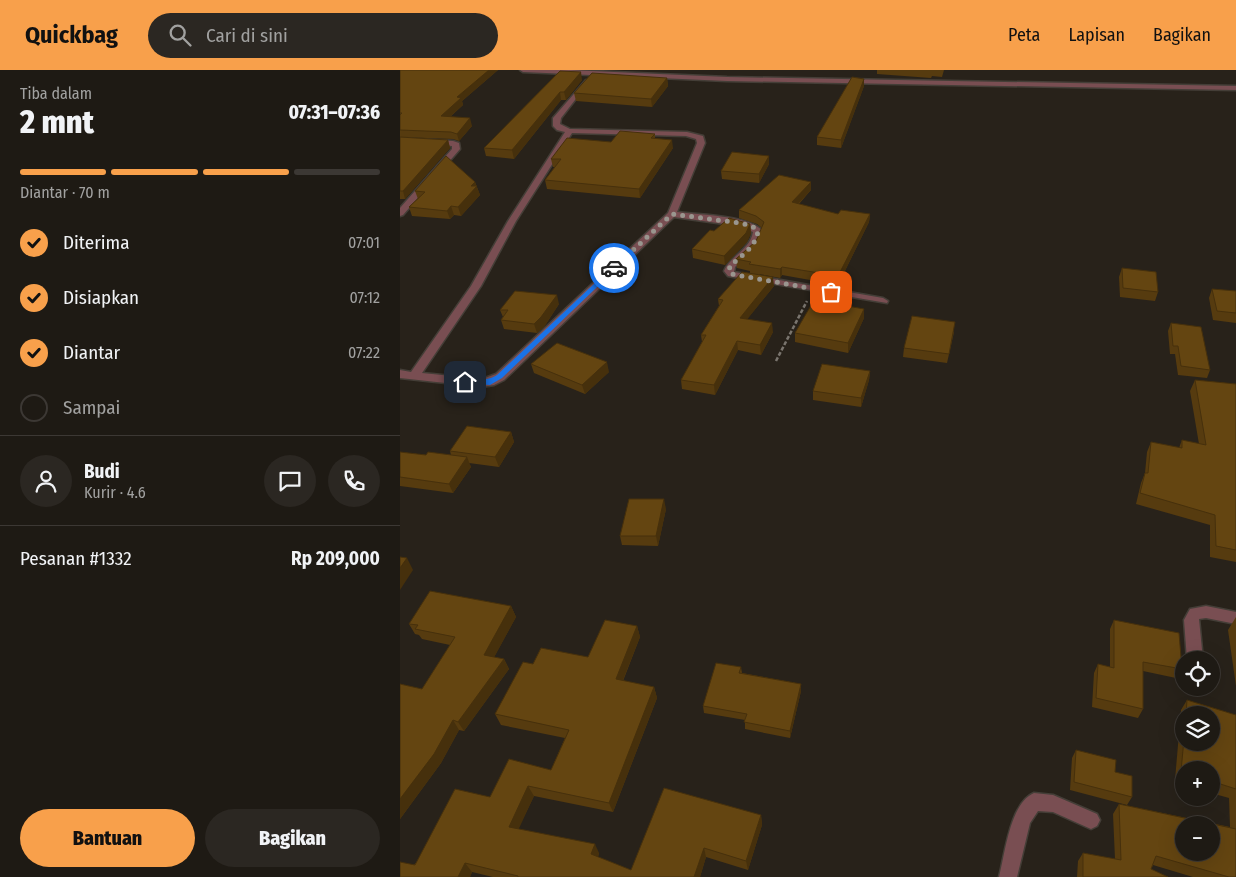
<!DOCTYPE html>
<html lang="id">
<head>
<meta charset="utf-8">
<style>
	:root { --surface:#1e1a14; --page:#2b2722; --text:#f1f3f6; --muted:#a1a1a0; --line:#3c3834; --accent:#f8a04b }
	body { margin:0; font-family:"Fira Sans Condensed",sans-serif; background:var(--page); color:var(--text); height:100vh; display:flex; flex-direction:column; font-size:19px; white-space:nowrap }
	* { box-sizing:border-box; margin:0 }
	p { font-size:16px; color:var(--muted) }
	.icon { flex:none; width:28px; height:28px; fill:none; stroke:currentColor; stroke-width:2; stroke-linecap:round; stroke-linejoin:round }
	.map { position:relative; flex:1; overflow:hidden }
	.sheet { display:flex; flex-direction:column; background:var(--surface); width:400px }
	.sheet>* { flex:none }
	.tools { position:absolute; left:775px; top:581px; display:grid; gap:10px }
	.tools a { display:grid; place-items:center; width:45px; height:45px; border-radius:50%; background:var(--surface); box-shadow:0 5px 20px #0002,0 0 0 1px var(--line); font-size:25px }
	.pin { position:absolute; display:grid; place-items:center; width:42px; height:42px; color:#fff; margin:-21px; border-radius:10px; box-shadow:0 2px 8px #0006 }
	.courier { position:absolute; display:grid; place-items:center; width:50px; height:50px; margin:-25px; border:4px solid #1a73e8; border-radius:50%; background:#fff; color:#222; box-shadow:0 1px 6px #0007 }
	.head em { font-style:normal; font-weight:800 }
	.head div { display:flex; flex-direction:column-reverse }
	.head { display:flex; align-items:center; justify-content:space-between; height:85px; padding:0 20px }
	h1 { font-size:32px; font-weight:800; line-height:38px }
	.bar { display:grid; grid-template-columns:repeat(4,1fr); gap:8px 5px; align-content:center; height:60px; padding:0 20px }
	.bar i { height:6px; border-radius:4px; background:var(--line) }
	.bar .active { background:var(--accent) }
	.bar p { grid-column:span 4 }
	.line { display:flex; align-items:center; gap:12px; padding:0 20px; border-top:1px solid var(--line) }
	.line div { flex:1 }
	.round { display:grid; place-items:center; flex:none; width:52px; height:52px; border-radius:26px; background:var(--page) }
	ol { padding:0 20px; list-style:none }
	li { display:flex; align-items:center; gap:15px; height:55px }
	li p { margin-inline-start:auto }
	li .icon { padding:5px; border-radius:50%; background:var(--accent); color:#111; stroke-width:4 }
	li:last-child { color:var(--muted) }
	li i { width:28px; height:28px; border:2px solid var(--line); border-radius:50% }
	.button { display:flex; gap:10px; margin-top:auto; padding:10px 20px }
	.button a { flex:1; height:58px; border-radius:30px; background:var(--accent); color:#111; font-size:20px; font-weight:800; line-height:58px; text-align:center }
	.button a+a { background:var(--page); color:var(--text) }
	header { display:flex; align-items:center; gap:30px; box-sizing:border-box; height:70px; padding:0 25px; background:var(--accent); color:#111 }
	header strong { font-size:24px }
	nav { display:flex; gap:28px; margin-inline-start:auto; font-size:18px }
	.search { width:350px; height:45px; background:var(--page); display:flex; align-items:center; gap:12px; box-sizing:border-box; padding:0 18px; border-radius:28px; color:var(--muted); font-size:19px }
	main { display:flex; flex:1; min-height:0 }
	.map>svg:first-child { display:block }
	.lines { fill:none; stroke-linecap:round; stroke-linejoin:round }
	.lane-casing { stroke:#443e37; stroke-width:3 }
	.street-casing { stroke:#443e37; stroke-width:3 }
	.path { stroke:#7a756e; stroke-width:2.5; stroke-dasharray:4 2; stroke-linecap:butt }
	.lane { fill:#794e52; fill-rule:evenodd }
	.street { fill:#794e52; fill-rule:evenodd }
	.wall { fill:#563b0f; fill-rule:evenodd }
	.shaded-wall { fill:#46300c }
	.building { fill:#644511; stroke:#46300c; fill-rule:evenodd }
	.route { fill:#1a73e8 }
	.done { stroke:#9a968f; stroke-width:5; stroke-dasharray:0 9 }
</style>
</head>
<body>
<header>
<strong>Quickbag</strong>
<div class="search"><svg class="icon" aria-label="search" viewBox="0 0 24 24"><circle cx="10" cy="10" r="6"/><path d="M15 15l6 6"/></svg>Cari di sini</div>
<nav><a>Peta</a><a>Lapisan</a><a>Bagikan</a></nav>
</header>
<main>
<section class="sheet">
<div class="head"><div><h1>2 mnt</h1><p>Tiba dalam</p></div><em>07:31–07:36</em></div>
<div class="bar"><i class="active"></i><i class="active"></i><i class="active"></i><i></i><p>Diantar · 70 m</p></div>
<ol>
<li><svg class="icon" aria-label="check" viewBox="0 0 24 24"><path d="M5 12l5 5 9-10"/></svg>Diterima<p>07:01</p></li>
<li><svg class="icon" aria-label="check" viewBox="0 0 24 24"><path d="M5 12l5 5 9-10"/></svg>Disiapkan<p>07:12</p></li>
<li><svg class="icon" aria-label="check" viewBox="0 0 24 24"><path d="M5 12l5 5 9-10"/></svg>Diantar<p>07:22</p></li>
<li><i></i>Sampai</li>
</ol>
<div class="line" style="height:90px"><a class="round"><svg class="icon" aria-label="person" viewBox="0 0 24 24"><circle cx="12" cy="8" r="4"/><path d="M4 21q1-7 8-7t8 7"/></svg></a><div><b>Budi</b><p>Kurir · 4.6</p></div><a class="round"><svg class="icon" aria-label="chat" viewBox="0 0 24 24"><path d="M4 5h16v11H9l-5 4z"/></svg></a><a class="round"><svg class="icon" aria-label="phone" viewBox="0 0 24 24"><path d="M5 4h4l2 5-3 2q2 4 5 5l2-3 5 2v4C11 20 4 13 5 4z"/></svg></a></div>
<div class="line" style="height:65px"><div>Pesanan #1332</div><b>Rp 209,000</b></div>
<div class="button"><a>Bantuan</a><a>Bagikan</a></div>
</section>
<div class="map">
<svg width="836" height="807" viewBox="0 0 836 807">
	<rect width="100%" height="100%" fill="#28221a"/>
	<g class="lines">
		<g class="lane-casing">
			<polygon id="lane" points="806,536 836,542 836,554 806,548 799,549 803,590 787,590 784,550 790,539"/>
		</g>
		<g class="street-casing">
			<g id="street">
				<polygon points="120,0 169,0 327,7 836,16 836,20 327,11 123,2"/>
				<path d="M186,10L189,12L161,48L160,54L170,59L287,62L303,66L305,73L277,142C299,145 348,145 363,161L355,178L335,197L334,202L483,228L488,231L487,233L328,206L324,201C331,185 350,180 353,162L339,156L274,147L104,310L94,315L82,317L0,308V300L11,302L71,216L108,151L165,62L157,60L153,56V48ZM172,63L286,66L296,69L297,73L268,143L96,304L82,309L22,303L81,216L116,151Z"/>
				<polygon points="0,68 53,71 59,73 60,79 3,145 0,146 0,138 52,79 52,76 0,72"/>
				<path d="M634,723L653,725L697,744L700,750L697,756L691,759L653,742L638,741L630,753L617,807H599C605,784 610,733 634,723Z"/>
			</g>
		</g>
		<polyline class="path" points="376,291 407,231"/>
		<use href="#lane" class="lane"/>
		<use href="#street" class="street"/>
	</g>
	<g class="wall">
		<polygon points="0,0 98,0 62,31 63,35 50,47 72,56 59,71 53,69 0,67"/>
		<polygon points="477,0 544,0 542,7 532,6 531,8 477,4"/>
		<polygon points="160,1 182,10 166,30 161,30 114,89 86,86 84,78"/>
		<polygon points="267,8 268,16 252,37 176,31 174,23"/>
		<polygon points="464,9 464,16 441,78 417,75 417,67"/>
		<polygon points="255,64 255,68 273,78 240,128 147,119 145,110 155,97 153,97 151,89 211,72"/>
		<polygon points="0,67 48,70 50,78 5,129 0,129"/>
		<polygon points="369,86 369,94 359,113 322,109 321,101"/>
		<polygon points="75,112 80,125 61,146 54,145 50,149 12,146 9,137 18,129 15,121"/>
		<polygon points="411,112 411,120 399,134 438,144 470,144 469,152 438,215 382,205 380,208 359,204 374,216 347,249 373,262 361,285 338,280 315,325 282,319 281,310 302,272 301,265 319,236 318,229 350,203 350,201 337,198 336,189 356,171 362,158 357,154 339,148 339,140"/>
		<polygon points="350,154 351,163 347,172 325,195 293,188 292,179 314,161"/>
		<polygon points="722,198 758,222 755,231 720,227 719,207"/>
		<polygon points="812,219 836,221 836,253 813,250 809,228"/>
		<polygon points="159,234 144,257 137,263 104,259 101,250 103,247 100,240"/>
		<polygon points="464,239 464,248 448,283 395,272 395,263"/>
		<polygon points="771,253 810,300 807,308 778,305 775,284 770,284 768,261"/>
		<polygon points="554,262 547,293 503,287 504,278"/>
		<polygon points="131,294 209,302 185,324 134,303"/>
		<polygon points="470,301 469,310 461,337 413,330 413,321"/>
		<polygon points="795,310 836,314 836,492 810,487 810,455 736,434 741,413 745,403 747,382 751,372 779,378 782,370 799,374 790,321"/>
		<polygon points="111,362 114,372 99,397 69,393 71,397 53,423 0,416 0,382 26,385 51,385 50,381"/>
		<polygon points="266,439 258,476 222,475 220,466"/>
		<polygon points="111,536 116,547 94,587 104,589 109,599 64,661 59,660 41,693 0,749 0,614 22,619 50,575 22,569 19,565 15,564 9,554"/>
		<polygon points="836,547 836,616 828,560"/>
		<polygon points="714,550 782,599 776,608 743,601 743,639 738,648 692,637 694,603 698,594 710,597 710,559"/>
		<polygon points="237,556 240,567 223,611 254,617 257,628 213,742 134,726 118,759 199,783 198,787 231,800 361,745 362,755 348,800 306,787 300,807 93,807 72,802 70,807 0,807 90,727 151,700 165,668 101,655 95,644 133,594 188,587"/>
		<polygon points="341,597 342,603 401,614 401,621 390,668 345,659 345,650 304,643 303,636"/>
		<path d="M787,630L836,645V807H793L753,795L751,799L768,807H677L678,791L683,783L715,789L713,744L719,734L830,757L829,728L811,723V700H784V713L775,710L781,640ZM784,645H811L784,672Z"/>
		<polygon points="676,680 732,727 727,735 670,720 672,688"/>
	</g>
	<g class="shaded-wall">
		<polygon points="89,0 98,0 62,31 63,35 43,53 41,46 57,27"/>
		<polygon points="181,2 182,10 166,30 164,22"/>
		<polygon points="267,8 268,16 252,37 251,29"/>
		<polygon points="464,9 464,16 441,78 441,70"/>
		<polygon points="160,22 161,30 114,89 112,80"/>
		<polygon points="70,48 72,56 59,71 57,64"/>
		<polygon points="48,70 50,78 5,129 3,121"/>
		<polygon points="272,70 273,78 240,128 239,119"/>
		<polygon points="369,86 369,94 359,113 359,104"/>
		<polygon points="75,112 80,125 61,146 58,137 71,116"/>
		<polygon points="411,112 411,120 392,140 392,132"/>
		<polygon points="51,136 54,145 50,149 47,141"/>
		<polygon points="470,144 469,152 438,215 438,206"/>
		<polygon points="350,154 351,163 347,172 325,195 324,186"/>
		<polygon points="382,197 382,205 380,208 380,199"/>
		<polygon points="373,207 374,216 341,257 340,248"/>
		<polygon points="157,225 159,234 144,257 137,263 134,254"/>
		<polygon points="464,239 464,248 448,283 448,273"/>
		<polygon points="372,253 373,262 361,285 360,275"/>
		<polygon points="337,271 338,280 315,325 314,315"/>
		<polygon points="207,292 209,302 185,324 182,315"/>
		<polygon points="470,301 469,310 461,337 461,328"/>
		<polygon points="111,362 114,372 99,397 95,387"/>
		<polygon points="67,387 71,397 53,423 49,414"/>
		<polygon points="264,429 266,439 258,476 256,466"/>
		<polygon points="7,488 13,500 0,520 0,498"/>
		<polygon points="111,536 116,547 90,595 84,585"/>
		<polygon points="237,556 240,567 219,620 216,609"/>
		<polygon points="104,589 109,599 64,661 58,652"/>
		<polygon points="401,614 401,621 390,668 390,661"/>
		<polygon points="254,617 257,628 213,742 209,733"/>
		<polygon points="53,650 59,660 41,693 0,749 0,729"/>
		<polygon points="128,716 134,726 115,767 109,757"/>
		<polygon points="361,745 362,755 348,800 346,791"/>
		<polygon points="195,774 199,783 196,793 191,784"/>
		<polygon points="304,778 306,787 300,807 294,807"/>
		<polygon points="65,793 72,802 70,807 58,807"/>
	</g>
	<g class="building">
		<polygon points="0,0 89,0 57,27 61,28 41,46 70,48 57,64 51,62 0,60 0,45 2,43 0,43"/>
		<polygon points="160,1 181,2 164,22 160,22 112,80 84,78"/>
		<polygon points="192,3 267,8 251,29 174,23"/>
		<polygon points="452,7 464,9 441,70 417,67"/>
		<polygon points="220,61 255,64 251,68 272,70 239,119 145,110 161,89 151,89 167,68 211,72"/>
		<polygon points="0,67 48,70 3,121 0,121"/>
		<polygon points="332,82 369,86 359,104 321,101"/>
		<polygon points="46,86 75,112 71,116 77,116 58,137 51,136 47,141 9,137 25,122 15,121"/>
		<polygon points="379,105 411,112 392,132 438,144 441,140 470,144 438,206 382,197 380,199 349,194 351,192 336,189 356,171 364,152 356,146 339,140"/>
		<polygon points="329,148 350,154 346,163 324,186 292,179 310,160 314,161"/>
		<polygon points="722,198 756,202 758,222 723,218"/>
		<polygon points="342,202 373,207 340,248 372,253 360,275 337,271 314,315 281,310 306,265 301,265 323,230 318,229"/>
		<polygon points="812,219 836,221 836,243 817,241"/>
		<polygon points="115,221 157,225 141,247 134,254 101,250 108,240 100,240"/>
		<polygon points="414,230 464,239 448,273 395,263"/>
		<polygon points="512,246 555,252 549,284 504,278"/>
		<polygon points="771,253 801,257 810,300 781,296 778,276 773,276"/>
		<polygon points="157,273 207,292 182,315 131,294"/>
		<polygon points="422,294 470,301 461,328 413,321"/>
		<polygon points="795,310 836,314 836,480 816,476 815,445 740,423 745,403 748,403 751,372 782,378 782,370 806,375"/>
		<polygon points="67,356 111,362 95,387 50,381"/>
		<polygon points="0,382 26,385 28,382 67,387 49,414 0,407"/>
		<polygon points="229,429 264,429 256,466 220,466"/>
		<polygon points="0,487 7,488 0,498"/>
		<polygon points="30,521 111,536 84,585 104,589 58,652 53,650 34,684 0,729 0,614 22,619 55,567 15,559 18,555 9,554"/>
		<polygon points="205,550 237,556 216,609 254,617 209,733 128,716 109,757 195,774 191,784 231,800 264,718 361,745 346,791 304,778 294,807 118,807 118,806 65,793 58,807 0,807 0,792 15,795 55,719 90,727 109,689 151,700 169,660 95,644 123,592 133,594 141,578 188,587"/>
		<polygon points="714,550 779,563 782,599 743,592 743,639 696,628 698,594 714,598"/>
		<polygon points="316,593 341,597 339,603 401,614 390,661 344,652 347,644 303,636"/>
		<polygon points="787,630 836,645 836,719 811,711 811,700 784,700 784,702 781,701 784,669 784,672 811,672 811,645 786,645"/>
		<polygon points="676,680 716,690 715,702 732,706 732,727 674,712"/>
		<path d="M719,734L836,759V807H829L756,786L751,799L768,807H683V783L721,790ZM784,755H811V782H784Z"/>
	</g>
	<path class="route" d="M212,197L217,198L102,308L90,315L62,313L61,312C70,305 83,314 97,305Z"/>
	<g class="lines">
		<path class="done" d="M214,198L272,144L340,153L351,156L358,160C357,176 341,186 330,196L329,201L331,204L431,222"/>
	</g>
</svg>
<div class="tools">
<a><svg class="icon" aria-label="locate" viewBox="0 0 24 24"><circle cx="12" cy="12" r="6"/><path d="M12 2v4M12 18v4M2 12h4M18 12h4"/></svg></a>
<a><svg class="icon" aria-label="layers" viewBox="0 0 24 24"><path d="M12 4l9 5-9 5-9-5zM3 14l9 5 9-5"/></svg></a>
<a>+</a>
<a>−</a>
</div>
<div class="pin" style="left:431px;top:222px;background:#ea580c"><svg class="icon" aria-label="bag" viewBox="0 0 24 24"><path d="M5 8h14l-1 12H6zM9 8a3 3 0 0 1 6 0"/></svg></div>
<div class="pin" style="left:65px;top:312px;background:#1f2937"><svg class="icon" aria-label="home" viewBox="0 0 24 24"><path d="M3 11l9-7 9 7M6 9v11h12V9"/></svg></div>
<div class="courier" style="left:214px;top:198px"><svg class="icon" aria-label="car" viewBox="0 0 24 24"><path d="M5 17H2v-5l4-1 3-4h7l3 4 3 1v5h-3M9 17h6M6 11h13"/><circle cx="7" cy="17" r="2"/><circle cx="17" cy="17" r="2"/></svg></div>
</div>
</main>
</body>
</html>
